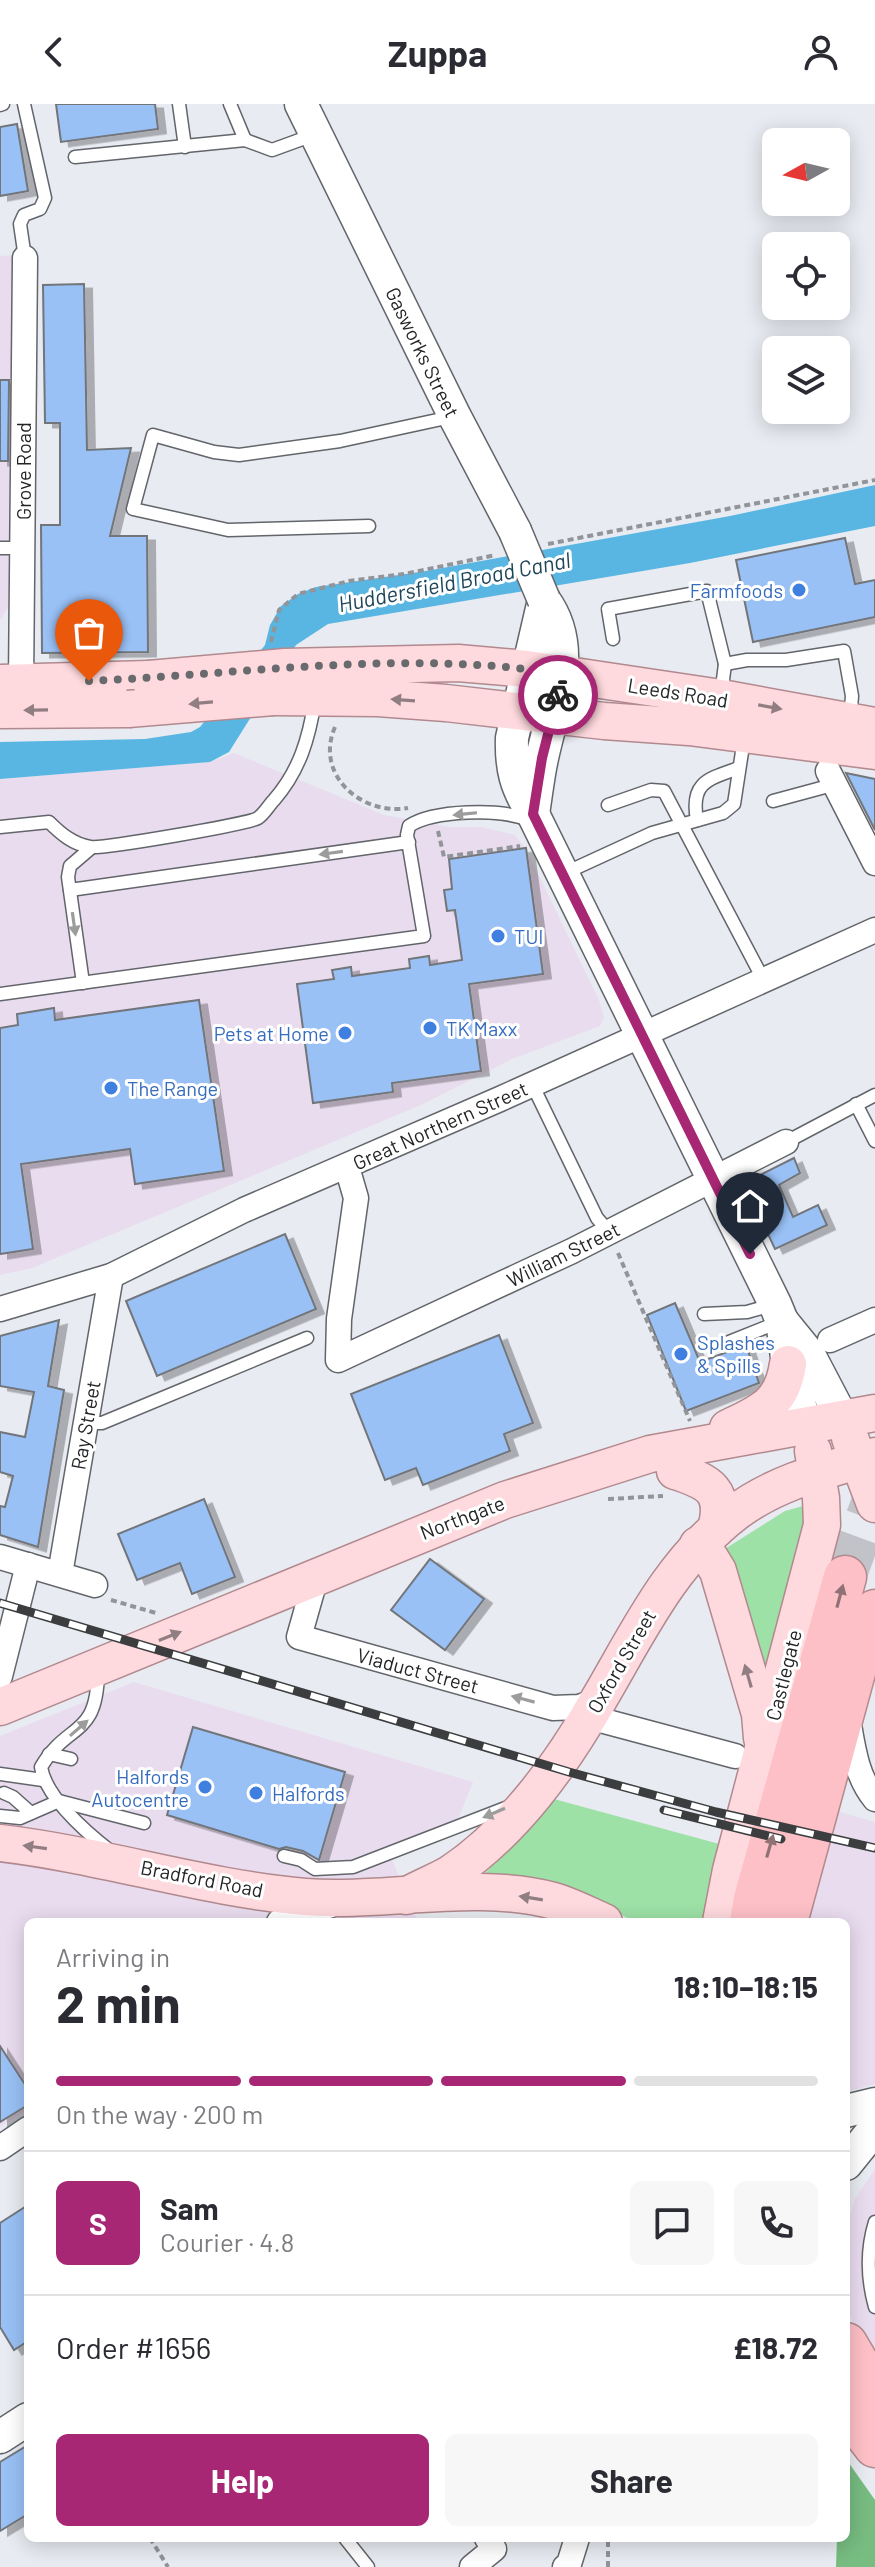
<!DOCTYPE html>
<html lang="en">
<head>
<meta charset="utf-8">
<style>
	:root { --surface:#fff; --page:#f7f7f7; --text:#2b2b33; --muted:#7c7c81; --line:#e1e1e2; --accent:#a82774 }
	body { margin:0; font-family:Barlow,sans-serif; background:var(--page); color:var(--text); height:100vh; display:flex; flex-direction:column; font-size:30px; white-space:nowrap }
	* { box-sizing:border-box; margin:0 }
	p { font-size:26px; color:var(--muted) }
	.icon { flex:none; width:44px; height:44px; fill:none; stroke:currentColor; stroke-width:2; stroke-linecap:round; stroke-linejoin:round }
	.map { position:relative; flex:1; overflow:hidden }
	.panel { position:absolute; left:24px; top:1814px; width:826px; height:624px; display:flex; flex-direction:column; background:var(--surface); border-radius:12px; box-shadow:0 4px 20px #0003 }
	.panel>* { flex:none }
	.needle { width:52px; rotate:262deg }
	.buttons { position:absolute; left:762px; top:24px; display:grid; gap:16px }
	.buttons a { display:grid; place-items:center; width:88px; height:88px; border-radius:12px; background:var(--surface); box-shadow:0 4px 20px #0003; font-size:40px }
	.pin { position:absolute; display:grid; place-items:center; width:68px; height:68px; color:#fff; margin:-82px -34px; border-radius:50% 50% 50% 0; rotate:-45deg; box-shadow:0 0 8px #0007 }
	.pin .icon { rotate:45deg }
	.courier { position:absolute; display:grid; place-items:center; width:80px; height:80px; margin:-40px; border:6px solid #a82774; border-radius:50%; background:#fff; color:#222; box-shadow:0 2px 10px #0007 }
	.head em { font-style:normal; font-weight:700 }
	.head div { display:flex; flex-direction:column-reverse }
	.head { display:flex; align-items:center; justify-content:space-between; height:136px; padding:0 32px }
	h1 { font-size:52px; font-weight:700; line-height:60px }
	.bar { display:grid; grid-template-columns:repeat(4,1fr); gap:12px 8px; align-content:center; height:96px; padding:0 32px }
	.bar i { height:10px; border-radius:6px; background:var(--line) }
	.bar .selected { background:var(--accent) }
	.bar p { grid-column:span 4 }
	.line { display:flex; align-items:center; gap:20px; padding:0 32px; border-top:2px solid var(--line) }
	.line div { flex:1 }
	.round { display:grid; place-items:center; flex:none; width:84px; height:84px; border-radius:12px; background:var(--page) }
	.action { display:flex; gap:16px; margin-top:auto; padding:16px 32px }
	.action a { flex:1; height:92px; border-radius:12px; background:var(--accent); color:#fff; font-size:32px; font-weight:700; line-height:92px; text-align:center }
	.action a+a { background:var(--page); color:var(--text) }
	header { display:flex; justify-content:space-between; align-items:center; height:104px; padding:0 32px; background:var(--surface); font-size:36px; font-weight:700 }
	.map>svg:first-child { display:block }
	.commercial { fill:#e9dcef }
	.green { fill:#9de1a6 }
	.forest { fill:#77bc81 }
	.water { fill:#59b6e3 }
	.building { fill:#99c1f6; stroke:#72757a; stroke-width:2; filter:url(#shadow) }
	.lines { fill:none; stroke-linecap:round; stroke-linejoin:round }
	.highway-tunnel { stroke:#c1c3c8; stroke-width:42; stroke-dasharray:42 21; stroke-linecap:butt }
	.lane-casing { stroke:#62656a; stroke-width:15 }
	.street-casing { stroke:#62656a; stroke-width:27 }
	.secondary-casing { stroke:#62656a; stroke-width:35 }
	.primary-casing { stroke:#b1898e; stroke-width:39 }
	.highway-casing { stroke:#b1898e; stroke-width:45 }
	.path { stroke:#919498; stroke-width:4; stroke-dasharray:6 4; stroke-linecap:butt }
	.lane { stroke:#fff; stroke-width:12 }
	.street { stroke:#fff; stroke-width:24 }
	.secondary { stroke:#fff; stroke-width:32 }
	.primary { stroke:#fed9dd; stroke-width:36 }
	.highway { stroke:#fdc0c6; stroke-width:42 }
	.rail-casing { stroke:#3b3d3f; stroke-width:9 }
	.rail { stroke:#fff; stroke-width:6; stroke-dasharray:18; stroke-linecap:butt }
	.secondary-bridge-casing { stroke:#62656a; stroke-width:35; stroke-linecap:butt }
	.primary-bridge-casing { stroke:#b1898e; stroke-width:39; stroke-linecap:butt }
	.secondary-bridge { stroke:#fff; stroke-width:32 }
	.primary-bridge { stroke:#fed9dd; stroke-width:36 }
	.oneway { fill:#907e82 }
	.oneway2 { fill:#9c9c9d }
	.oneway3 { fill:#907276 }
	.done { stroke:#686a6d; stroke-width:8; stroke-dasharray:0 14.4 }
	.route { stroke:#a82774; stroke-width:10 }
	.shop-dot { fill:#3f7fe0; stroke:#fff; stroke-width:3 }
	.labels { text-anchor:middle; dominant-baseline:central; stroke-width:6; stroke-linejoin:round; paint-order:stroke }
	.street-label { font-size:20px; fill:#232426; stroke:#fff }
	.shop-label { font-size:20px; fill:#366cbe; stroke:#fff; text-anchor:start }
	.water-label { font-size:22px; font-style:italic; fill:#1d4559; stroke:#fff }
</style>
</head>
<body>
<header><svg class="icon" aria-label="back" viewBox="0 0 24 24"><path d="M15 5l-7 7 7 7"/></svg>Zuppa<svg class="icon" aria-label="person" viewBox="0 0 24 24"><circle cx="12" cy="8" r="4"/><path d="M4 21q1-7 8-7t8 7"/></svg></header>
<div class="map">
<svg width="875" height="2463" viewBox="0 0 875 2463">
	<defs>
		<filter id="shadow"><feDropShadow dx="8" dy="4.5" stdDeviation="0" flood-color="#0004"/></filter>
	</defs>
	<rect width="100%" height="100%" fill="#e8ebf1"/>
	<g class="commercial">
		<polygon points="16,151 14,494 0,516 0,152"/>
		<polygon points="234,649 384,711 450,723 481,723 515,731 526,745 599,896 604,914 600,922 512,955 421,1001 32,1164 0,1171 0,675 210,658"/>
		<polygon points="134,1578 473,1678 454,1725 390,1751 418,1818 28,1818 28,2005 0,2023 0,1632"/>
		<polygon points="830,1705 875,1718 875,1980 846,1988 846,1818 805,1818"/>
		<polygon points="875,2065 875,2262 858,2235 846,2197 846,2125 855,2095"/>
	</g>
	<g class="green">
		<polygon points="810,1400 762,1580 720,1448 785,1407"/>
		<polygon points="554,1695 723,1741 711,1767 706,1818 634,1818 594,1795 478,1777"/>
	</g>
	<polygon class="forest" points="846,2355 875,2396 875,2463 836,2463 837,2434 846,2434"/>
	<polygon class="water" points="875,381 875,422 690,459 328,520 296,541 229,648 210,658 0,675 0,638 145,635 191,628 200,623 265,541 270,521 281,502 298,490 316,483 426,467 730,412"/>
	<g class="building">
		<polygon points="56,0 155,0 158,25 61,38"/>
		<polygon points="17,20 28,87 0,92 0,23"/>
		<polygon points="84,180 87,346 131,344 110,432 147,432 148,548 42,549 41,421 60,421 60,319 45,319 43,181"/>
		<polygon points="0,276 9,276 8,357 0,357"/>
		<polygon points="845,434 855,480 875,476 875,513 753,538 736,456"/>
		<polygon points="846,669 875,675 875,726"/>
		<polygon points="526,744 543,870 469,880 481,967 392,979 393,988 313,999 297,880 334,875 332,866 351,863 352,872 410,864 409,855 429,852 430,861 462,856 455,806 447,807 444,786 452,785 449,755"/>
		<polygon points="199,896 224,1067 135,1080 130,1045 21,1060 33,1145 0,1150 0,924 18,921 17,910 54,904 55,916"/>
		<polygon points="794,1054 800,1069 779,1081 793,1113 818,1101 827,1121 775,1145 744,1079"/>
		<polygon points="285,1130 316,1205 157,1272 126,1197"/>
		<polygon points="675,1199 700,1258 746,1241 759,1279 686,1307 647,1211"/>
		<polygon points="59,1216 48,1282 64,1286 38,1443 0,1431 0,1402 5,1403 13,1372 0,1368 0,1328 25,1333 34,1288 0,1282 0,1232"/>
		<polygon points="499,1231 533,1319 504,1330 510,1347 423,1381 416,1364 385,1376 351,1290"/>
		<polygon points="204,1395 235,1473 192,1490 180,1459 137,1476 118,1430"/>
		<polygon points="430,1455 484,1495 445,1546 391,1506"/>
		<polygon points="193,1623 345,1668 319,1756 303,1747 286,1743 279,1745 167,1711"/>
		<polygon points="0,1942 28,1985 28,2001 0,2018"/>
		<polygon points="28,2101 28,2237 14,2246 0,2223 0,2119"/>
		<polygon points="28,2341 28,2410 0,2427 0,2358"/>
	</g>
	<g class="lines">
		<polyline class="highway-tunnel" points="845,1473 875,1391"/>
		<g class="lane-casing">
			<g id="lane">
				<polyline points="24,0 45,94 40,105 24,111 20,120 25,154"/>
				<polyline points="179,0 185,43"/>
				<polyline points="230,0 245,36"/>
				<polyline points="0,1 3,0"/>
				<polyline points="75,53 245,36 272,46 316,30"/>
				<polyline points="369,422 228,426 133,405 153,331 214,348 239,351 340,337 451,313"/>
				<polyline points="0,444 23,444"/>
				<polyline points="613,535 608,505 707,487 725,560 721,591"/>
				<polyline points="725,560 747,556 786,556 844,547 852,592 850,615"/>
				<polyline points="773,697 836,680"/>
				<polyline points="608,701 651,686 664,687 763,875"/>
				<path d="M697,716C690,678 708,675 739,664"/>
				<path d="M0,723L49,718C61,730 73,740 90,743C102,745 249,720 258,714C264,710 269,701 274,696C300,666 309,634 315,596"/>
				<polyline points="565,769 652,729 723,709 734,700 744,635"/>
				<polyline points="70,786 409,738"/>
				<polyline points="83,879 68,773 70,762 91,744"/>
				<path d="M0,890L424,832L407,731L409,722C433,706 501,704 528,716"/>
				<polyline points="532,980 597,1114 609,1128"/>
				<polyline points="856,1000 875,1037"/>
				<polyline points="786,1038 875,991"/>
				<polyline points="704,1210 747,1208 775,1200"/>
				<polyline points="724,1240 779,1218"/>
				<polyline points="86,1319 102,1319 307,1234"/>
				<path d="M98,1568C97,1635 68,1617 41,1663C46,1694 86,1728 110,1747"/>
				<polyline points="49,1650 71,1655"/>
				<polyline points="0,1670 43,1676"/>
				<polyline points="4,1689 13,1693 31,1709"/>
				<polyline points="0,1712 20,1714 59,1697 144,1719"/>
				<polyline points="284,1752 301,1756 315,1765 353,1763 508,1703"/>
				<path d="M875,2118C866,2147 867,2174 875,2203"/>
				<polyline points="345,2434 368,2463"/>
			</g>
		</g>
		<g class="street-casing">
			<g id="street">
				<polyline points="21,580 25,154"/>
				<polyline points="828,667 875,759"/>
				<polyline points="347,1063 356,1094 339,1215 338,1256 572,1147 786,1038"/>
				<polyline points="0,1205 111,1172 244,1106 500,995 875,826"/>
				<polyline points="830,1236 875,1216"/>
				<polyline points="0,1453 95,1481"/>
				<polyline points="60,1470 111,1172"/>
				<polyline points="316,1473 299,1533 553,1604 579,1603 599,1596"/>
				<polyline points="0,1572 28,1461"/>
				<polyline points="589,1613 735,1652"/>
				<path d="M848,1615C853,1643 856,1672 875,1695"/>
				<polyline points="279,1818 331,1801"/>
				<polyline points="0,2044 28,2025"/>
				<polyline points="472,2463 494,2445 487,2434"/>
				<polyline points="565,2463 569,2460 577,2434"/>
			</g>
		</g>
		<g class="secondary-casing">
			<g id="secondary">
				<polyline points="301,0 455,313 515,427"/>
				<path d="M544,496L512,634C511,665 516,683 533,710L775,1200L782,1217L788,1260L806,1323"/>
				<path d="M533,710C536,691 538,672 542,654C553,601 580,545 544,496"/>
				<polyline points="782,1217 808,1249 842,1314"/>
				<polyline points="846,2007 875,2000"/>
				<polyline points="846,2060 875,2024"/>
				<polyline points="0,2333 28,2315"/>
			</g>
		</g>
		<g class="primary-casing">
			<g id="primary">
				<polyline points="285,563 458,559 527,565 721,594 875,622"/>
				<polyline points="0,579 149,575"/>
				<polyline points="273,593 378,594 446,599 604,617 689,623 875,647"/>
				<polyline points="0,606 128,605"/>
				<path d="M728,1324C761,1308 782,1301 788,1260"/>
				<polyline points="850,1334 875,1400"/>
				<path d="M675,1367C710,1378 726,1387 716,1425"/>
				<polyline points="698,1441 707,1449 718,1467 760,1610 762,1634"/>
				<polyline points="0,1603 505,1396 650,1350 875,1309"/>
				<path d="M0,1739C103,1751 202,1784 305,1793C385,1799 477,1776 554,1797C571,1802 588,1811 604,1818"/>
				<path d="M406,1792C420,1784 436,1778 450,1770C514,1727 561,1661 599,1595C639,1527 670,1459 735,1409C776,1378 826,1366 875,1352"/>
				<polyline points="721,1818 731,1766 822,1421 821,1394 813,1347"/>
			</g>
		</g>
		<g class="highway-casing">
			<g id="highway">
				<polyline points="751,1818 755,1795 845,1473"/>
				<polyline points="786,1818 866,1524 875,1507"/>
				<polyline points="846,2240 875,2289"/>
				<polyline points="846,2304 875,2342"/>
			</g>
		</g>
		<g class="path">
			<polyline points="548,440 875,376"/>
			<polyline points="271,538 279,506 298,490 349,477 404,470 496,451"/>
			<path d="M335,623C314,671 362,712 408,704"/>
			<polyline points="438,727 444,753 520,742"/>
			<polyline points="618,1149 690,1317"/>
			<polyline points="608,1395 663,1392"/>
			<polyline points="111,1496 156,1509"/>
			<polyline points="150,2434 168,2463"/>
			<polyline points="608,2463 608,2434"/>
		</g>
		<use href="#lane" class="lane"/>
		<use href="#street" class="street"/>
		<use href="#secondary" class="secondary"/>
		<use href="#primary" class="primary"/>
		<use href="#highway" class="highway"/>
		<g class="rail-casing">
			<g id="rail">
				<polyline points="0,1499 569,1668 716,1708 875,1744"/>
				<polyline points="664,1706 781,1735"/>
			</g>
		</g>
		<use href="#rail" class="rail"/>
		<g class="secondary-bridge-casing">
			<polyline id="secondary-bridge" points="515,427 544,496"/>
		</g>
		<g class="primary-bridge-casing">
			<g id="primary-bridge">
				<polyline points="149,575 285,563"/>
				<polyline points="128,605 273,593"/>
			</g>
		</g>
		<use href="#secondary-bridge" class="secondary-bridge"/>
		<use href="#primary-bridge" class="primary-bridge"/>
	</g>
	<defs><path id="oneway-solid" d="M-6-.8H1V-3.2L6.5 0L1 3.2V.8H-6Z" transform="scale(2)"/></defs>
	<g class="oneway">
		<use href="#oneway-solid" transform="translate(403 596) rotate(-176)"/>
		<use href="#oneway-solid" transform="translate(201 599) rotate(175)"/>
		<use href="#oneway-solid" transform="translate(770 603) rotate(10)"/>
		<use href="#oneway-solid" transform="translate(36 606) rotate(179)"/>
		<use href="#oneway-solid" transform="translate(170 1532) rotate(-22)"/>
		<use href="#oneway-solid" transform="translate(748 1572) rotate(-106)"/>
		<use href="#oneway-solid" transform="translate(35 1743) rotate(-172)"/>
		<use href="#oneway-solid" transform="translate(531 1794) rotate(-171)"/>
	</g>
	<g class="oneway2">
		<use href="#oneway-solid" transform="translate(465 710) rotate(174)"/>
		<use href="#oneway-solid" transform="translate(331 749) rotate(172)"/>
		<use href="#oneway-solid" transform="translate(74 820) rotate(82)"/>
		<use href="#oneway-solid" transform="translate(523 1595) rotate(-165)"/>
		<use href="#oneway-solid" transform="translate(79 1624) rotate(-41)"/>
		<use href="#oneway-solid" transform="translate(494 1709) rotate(157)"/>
	</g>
	<g class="oneway3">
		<use href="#oneway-solid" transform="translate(840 1492) rotate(-75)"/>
		<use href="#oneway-solid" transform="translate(770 1742) rotate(-74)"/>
	</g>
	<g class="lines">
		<path class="done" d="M89,577C247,570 405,545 563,570L558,591"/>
		<polyline class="route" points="558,591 542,654 533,710 750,1150"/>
	</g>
	<g class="shop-dot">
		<circle cx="799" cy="486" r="8"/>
		<circle cx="498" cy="832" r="8"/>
		<circle cx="430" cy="924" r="8"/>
		<circle cx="345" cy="929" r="8"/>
		<circle cx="111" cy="984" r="8"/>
		<circle cx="681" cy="1250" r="8"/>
		<circle cx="205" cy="1683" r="8"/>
		<circle cx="256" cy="1689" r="8"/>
	</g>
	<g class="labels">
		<g class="street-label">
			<text transform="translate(423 248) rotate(64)">Gasworks Street</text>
			<text transform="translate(23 367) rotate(-90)">Grove Road</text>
			<text transform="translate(678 588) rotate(9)">Leeds Road</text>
			<text transform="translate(440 1021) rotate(-24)">Great Northern Street</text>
			<text transform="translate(563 1150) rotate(-26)">William Street</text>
			<text transform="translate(85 1321) rotate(-80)">Ray Street</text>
			<text transform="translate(462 1413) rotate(-21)">Northgate</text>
			<text transform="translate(621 1557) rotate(-60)">Oxford Street</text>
			<text transform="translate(418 1566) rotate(15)">Viaduct Street</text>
			<text transform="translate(783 1571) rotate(-76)">Castlegate</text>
			<text transform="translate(202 1774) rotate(11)">Bradford Road</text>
		</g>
		<g class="shop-label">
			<text x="783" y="486" text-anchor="end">Farmfoods</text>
			<text x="514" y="832">TUI</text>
			<text x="446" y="924">TK Maxx</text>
			<text x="329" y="929" text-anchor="end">Pets at Home</text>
			<text x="127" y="984">The Range</text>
			<text x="697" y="1238">Splashes<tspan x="697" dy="23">&amp; Spills</tspan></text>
			<text x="189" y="1672" text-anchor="end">Halfords<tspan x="189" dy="23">Autocentre</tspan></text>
			<text x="272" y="1689">Halfords</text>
		</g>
		<g class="water-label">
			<text transform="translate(454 477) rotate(-11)">Huddersfield Broad Canal</text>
		</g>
	</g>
</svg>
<div class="buttons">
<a><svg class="needle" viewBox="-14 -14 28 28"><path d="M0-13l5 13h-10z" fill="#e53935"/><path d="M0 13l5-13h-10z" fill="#7c7c81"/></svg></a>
<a><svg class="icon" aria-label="locate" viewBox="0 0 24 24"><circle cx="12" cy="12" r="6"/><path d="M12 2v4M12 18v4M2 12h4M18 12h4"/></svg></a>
<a><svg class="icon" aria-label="layers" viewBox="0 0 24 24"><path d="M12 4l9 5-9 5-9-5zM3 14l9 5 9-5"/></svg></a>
</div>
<div class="pin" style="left:89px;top:577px;background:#ea580c"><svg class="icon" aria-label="bag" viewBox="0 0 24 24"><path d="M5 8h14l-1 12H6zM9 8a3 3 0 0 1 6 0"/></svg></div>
<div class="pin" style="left:750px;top:1150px;background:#1f2937"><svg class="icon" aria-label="home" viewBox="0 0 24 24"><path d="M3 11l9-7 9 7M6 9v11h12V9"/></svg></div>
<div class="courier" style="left:558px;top:591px"><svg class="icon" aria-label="bike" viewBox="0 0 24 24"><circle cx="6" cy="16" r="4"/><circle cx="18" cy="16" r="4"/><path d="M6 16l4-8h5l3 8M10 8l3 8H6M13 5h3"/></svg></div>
<section class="panel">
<div class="head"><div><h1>2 min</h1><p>Arriving in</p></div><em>18:10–18:15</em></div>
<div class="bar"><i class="selected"></i><i class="selected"></i><i class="selected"></i><i></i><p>On the way · 200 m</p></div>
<div class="line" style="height:144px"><b class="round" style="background:var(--accent);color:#fff">S</b><div><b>Sam</b><p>Courier · 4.8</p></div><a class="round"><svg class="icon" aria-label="chat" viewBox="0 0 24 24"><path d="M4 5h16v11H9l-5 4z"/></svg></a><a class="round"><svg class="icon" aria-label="phone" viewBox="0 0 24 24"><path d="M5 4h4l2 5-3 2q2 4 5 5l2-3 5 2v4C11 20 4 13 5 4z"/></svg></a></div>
<div class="line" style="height:104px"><div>Order #1656</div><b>£18.72</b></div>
<div class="action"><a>Help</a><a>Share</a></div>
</section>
</div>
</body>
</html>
